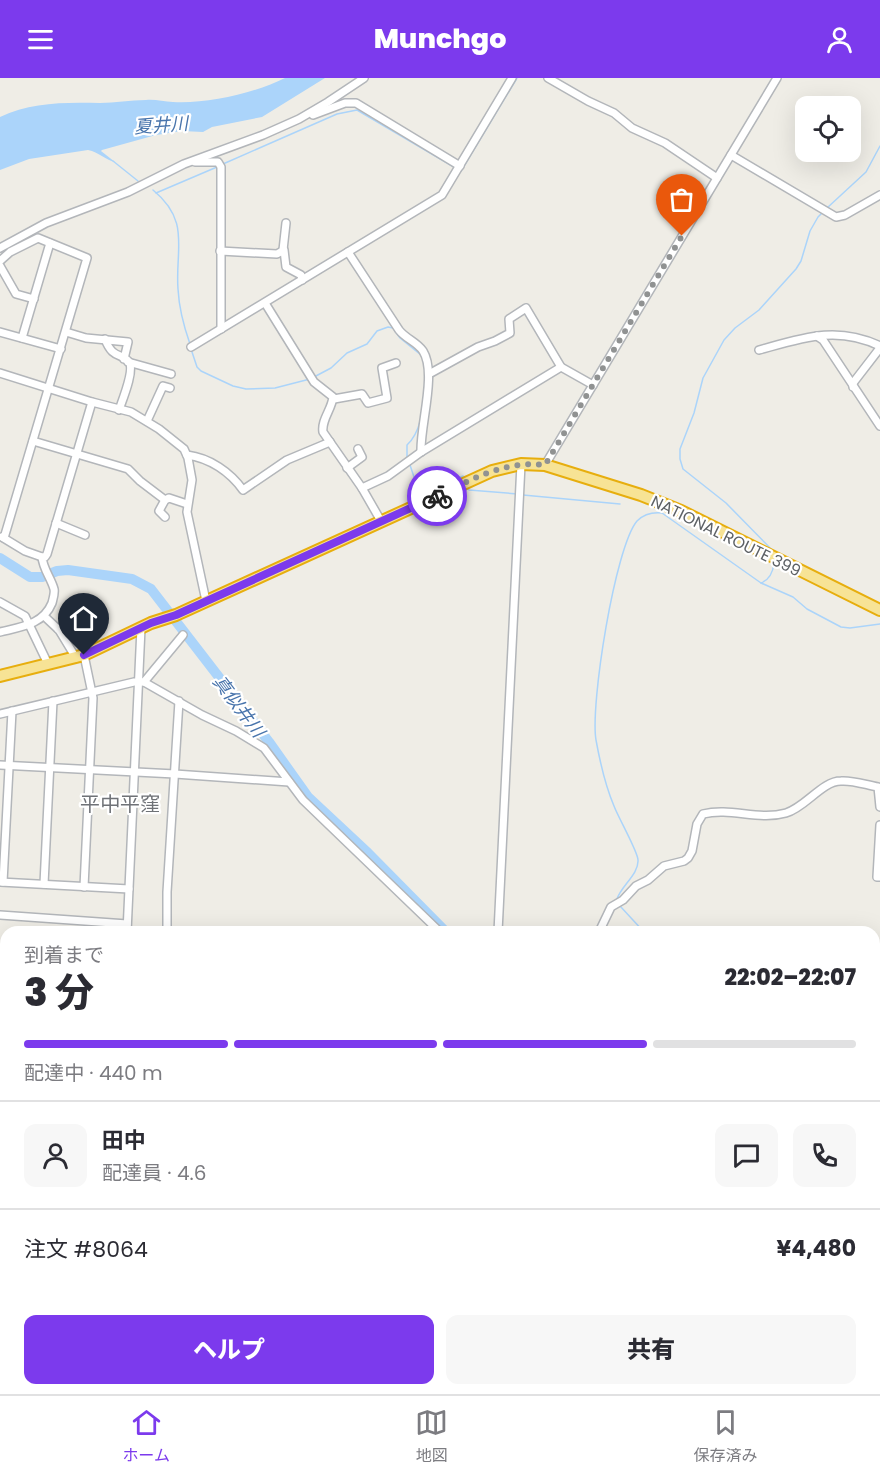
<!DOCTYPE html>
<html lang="ja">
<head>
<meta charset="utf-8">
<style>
	:root { --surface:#fff; --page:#f7f7f7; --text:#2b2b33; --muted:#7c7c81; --line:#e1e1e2; --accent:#7c3aed }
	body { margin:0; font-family:Poppins,"Noto Sans JP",sans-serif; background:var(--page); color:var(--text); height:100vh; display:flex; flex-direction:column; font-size:22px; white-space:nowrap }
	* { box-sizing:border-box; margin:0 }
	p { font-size:20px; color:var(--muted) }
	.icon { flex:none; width:33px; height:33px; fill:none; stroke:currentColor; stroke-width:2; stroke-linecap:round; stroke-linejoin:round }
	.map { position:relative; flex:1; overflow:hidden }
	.details { position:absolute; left:0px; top:848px; width:880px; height:470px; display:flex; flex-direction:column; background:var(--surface); border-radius:18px 18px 0 0; box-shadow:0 6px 24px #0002 }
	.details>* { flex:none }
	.controls { position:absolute; left:795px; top:18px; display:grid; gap:12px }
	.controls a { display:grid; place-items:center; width:66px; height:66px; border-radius:12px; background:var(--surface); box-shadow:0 6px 24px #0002; font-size:30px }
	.pin { position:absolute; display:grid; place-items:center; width:51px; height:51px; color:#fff; margin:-62px -26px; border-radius:50% 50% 50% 0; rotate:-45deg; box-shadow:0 0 6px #0007 }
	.pin .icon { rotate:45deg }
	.courier { position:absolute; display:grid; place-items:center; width:60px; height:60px; margin:-30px; border:4px solid #7c3aed; border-radius:50%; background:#fff; color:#222; box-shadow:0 2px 8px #0007 }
	.summary em { font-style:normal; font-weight:800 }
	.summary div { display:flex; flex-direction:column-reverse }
	.summary { display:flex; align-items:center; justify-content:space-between; height:102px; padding:0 24px }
	h1 { font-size:39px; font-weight:800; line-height:45px }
	.bar { display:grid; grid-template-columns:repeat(4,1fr); gap:9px 6px; align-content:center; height:72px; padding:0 24px }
	.bar i { height:8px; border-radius:4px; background:var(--line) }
	.bar .current { background:var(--accent) }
	.bar p { grid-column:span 4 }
	.line { display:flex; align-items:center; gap:15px; padding:0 24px; border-top:2px solid var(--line) }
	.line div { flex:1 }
	.round { display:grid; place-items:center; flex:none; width:63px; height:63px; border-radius:12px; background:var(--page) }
	.action { display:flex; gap:12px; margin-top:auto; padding:12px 24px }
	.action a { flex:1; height:69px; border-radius:12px; background:var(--accent); color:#fff; font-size:24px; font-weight:800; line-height:69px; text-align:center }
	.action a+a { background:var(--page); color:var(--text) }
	header { display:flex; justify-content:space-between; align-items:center; height:78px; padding:0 24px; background:var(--accent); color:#fff; font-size:27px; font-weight:800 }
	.tab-bar { display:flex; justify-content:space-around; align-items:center; height:84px; border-top:2px solid var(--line); background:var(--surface); font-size:16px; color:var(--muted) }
	.tab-bar a { display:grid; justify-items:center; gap:3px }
	.tab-bar .current { color:var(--accent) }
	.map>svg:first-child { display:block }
	.green { fill:#c4e5c6 }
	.water { fill:#abd4fa }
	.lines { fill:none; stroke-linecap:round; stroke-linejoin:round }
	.stream { stroke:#abd4fa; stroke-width:1.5 }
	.river { stroke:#abd4fa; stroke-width:10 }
	.minor-casing { stroke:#b3b6ba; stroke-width:10 }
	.highway-casing { stroke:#e7ae0e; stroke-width:14 }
	.minor { stroke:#fff; stroke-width:7 }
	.highway { stroke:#f7e395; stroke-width:10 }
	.done { stroke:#909292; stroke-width:6; stroke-dasharray:0 10.8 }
	.route { stroke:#7c3aed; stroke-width:8 }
	.labels { text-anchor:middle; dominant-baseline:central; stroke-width:4.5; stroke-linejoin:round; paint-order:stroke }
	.street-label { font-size:16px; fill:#5d6165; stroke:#fff }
	.water-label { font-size:18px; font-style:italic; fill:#4874ac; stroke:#fff }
	.quarter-label { font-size:20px; fill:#6f7277; stroke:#fff }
</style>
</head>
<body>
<header><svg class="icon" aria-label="menu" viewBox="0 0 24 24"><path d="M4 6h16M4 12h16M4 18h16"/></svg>Munchgo<svg class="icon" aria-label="person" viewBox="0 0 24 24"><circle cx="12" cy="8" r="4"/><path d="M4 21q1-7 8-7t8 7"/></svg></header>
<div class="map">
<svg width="880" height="1316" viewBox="0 0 880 1316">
	<rect width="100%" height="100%" fill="#efede6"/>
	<path class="green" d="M466,1311H580C569,1315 560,1311 549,1316H467Z"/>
	<path class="water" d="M285,0H325L262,39L212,49L203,54L182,53L156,57L102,72L101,73L115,84C105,82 99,74 88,72L29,81L0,92V39C31,24 66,24 100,25C115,25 130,22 146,22C155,21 164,24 173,24C207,26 255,15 285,0Z"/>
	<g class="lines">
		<g class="stream">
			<polyline points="113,83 138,103"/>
			<polyline points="223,86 337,36 357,32 454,89"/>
			<polyline points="461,93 517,0"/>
			<path d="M153,112C191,143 175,171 178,211C179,230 184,249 190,266"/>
			<polyline points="156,115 217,89"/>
			<polyline points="827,130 866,94 880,68"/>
			<polyline points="191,271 197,289 201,293 233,308 246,311 275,310 310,301"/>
			<polyline points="314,299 331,290 347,275 367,266 377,253 388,249 393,250 400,260 421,277"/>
			<path d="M407,380V367C423,352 423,326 425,305"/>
			<polyline points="410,387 420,417 463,398 464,399"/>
			<polyline points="468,409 469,412 518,416"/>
			<polyline points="523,417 620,426"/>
			<polyline points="775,475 726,425 683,391 680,381 680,371 694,335 703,300 724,262 735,250 759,232 796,191 801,183 810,153 818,139 824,133"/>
			<path d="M761,505C769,502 773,494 774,485"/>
			<path d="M617,821C621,808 639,796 638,782C638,774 618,739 614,728C605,707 600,684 596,662C590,627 615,469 637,443C644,436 652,434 662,435L761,505L793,519L807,531L841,549L850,550L880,546"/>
			<polyline points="620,828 644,854"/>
			<polyline points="0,1220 6,1215"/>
			<polyline points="874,1275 880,1268"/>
			<polyline points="114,1311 120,1316"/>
			<polyline points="862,1316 863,1311"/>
		</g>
		<polyline class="river" points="0,480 30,499 42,499 57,493 68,492 132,501 151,511 269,664 308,719 368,775 446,854"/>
		<g class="minor-casing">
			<g id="minor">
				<polyline points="548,0 588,23 614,35 632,50 665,65 717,100"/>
				<polyline points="313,37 345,25 356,25 460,88"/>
				<polyline points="731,77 836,139 845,137 880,117"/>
				<polyline points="195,84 218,84 221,89 221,251"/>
				<polyline points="0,170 46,145 128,114 184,86 263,57 299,41 328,24 364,0"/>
				<polyline points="283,172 286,145"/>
				<polyline points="220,173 277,176 284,172 286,189 301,197 302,202"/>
				<path d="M348,174L399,252C406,261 417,264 423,273C437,295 420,347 421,374"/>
				<polyline points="0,183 10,174 38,160 87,180 4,460"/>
				<polyline points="0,188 16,216 34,221"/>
				<path d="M265,225L314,304L333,319C332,331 321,342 323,354L362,410L381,443"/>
				<polyline points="0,254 61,271"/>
				<polyline points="66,254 86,260 128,264 124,281"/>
				<polyline points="817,258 823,262 880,348"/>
				<polyline points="22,260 50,165"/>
				<path d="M105,261C113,282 121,274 129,284C135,292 122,323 119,332"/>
				<polyline points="191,269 442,117 512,0"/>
				<path d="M759,272C802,260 837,247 880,268"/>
				<polyline points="128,284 171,296"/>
				<polyline points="0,295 92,324 131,334 159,351 184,371 188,380 192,402 187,434 206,523"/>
				<polyline points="429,296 478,269 495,263 510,255 509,241 526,230 561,289 593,307"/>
				<polyline points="853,309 853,305 880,270"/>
				<polyline points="334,321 362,316 368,325 387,320 382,290 396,285"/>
				<polyline points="147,343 163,308 170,310"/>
				<polyline points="33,363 128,391 140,403 165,422"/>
				<path d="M187,377C210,380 230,394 243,412L287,382L330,364"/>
				<polyline points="545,387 777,0"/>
				<polyline points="347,390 362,379 358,371"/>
				<polyline points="362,410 388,398 421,374 561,289"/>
				<polyline points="165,439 159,433 165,422 169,420 187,426"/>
				<polyline points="56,445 85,457"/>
				<polyline points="2,459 25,473 42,479"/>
				<polyline points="0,524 25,538 48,586"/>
				<polyline points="72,530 86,536"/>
				<polyline points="44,538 59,552 76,580"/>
				<polyline points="58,551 65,548 75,525"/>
				<path d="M0,554C20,549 43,547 52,525C53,521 55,515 54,511C51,500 43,491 42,479H45L47,476L92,324"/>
				<polyline points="144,604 183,557"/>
				<polyline points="0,636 134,604 144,604 202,637 236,653 264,670 303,722 440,854"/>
				<polyline points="0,687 175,696 289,704"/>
				<polyline points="880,747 877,799 880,799"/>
				<polyline points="0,804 129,811"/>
				<polyline points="3,804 12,633"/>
				<polyline points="44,806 53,623"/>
				<polyline points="84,809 93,620 84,577"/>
				<polyline points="0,837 127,846"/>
				<polyline points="127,854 141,550"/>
				<polyline points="167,854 167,814 179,623"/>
				<polyline points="498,854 521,386"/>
				<path d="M599,854L611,829L623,822L636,808L648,802L664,788L684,783L688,780L692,773L697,746L703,736C731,729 758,743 786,735C806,729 822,703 841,703C853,702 866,707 878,709L880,729"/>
				<polyline points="0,877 6,877"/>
				<polyline points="0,1063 6,1063"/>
				<polyline points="874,1104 880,1094"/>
				<polyline points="0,1183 6,1180"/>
				<polyline points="0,1258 6,1254"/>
				<polyline points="249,1311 255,1316"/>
				<polyline points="288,1311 292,1316"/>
				<polyline points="348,1311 349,1316"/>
				<polyline points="83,1316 85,1311"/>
				<polyline points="714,1316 716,1311"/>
			</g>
		</g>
		<g class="highway-casing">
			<polyline id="highway" points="0,598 84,577 151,545 176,537 492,393 521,386 545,387 641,417 681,433 880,532"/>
		</g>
		<use href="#minor" class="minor"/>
		<use href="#highway" class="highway"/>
	</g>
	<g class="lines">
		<path class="done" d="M437,418C471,402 505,382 545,387L682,158"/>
		<polyline class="route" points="84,577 151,545 176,537 437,418"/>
	</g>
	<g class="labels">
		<g class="street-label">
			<text transform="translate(726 458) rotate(26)">NATIONAL ROUTE 399</text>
		</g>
		<g class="water-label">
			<text transform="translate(161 47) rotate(-4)">夏井川</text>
			<text transform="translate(239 628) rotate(53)">真似井川</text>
		</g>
		<g class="quarter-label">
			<text x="120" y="726">平中平窪</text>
		</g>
	</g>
</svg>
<div class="controls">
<a><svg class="icon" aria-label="locate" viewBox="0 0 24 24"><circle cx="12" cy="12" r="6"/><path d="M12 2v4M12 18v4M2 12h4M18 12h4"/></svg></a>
</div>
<div class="pin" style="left:682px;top:158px;background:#ea580c"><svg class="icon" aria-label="bag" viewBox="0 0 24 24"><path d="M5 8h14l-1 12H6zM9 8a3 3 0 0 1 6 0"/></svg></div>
<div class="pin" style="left:84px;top:577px;background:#1f2937"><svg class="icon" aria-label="home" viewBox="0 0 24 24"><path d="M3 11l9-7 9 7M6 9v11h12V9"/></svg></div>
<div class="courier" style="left:437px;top:418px"><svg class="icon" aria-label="bike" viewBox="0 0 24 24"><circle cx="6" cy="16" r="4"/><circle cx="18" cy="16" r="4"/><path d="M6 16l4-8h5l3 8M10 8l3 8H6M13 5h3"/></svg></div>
<section class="details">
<div class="summary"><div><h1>3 分</h1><p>到着まで</p></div><em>22:02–22:07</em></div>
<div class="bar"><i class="current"></i><i class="current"></i><i class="current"></i><i></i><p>配達中 · 440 m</p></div>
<div class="line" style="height:108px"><a class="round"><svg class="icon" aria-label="person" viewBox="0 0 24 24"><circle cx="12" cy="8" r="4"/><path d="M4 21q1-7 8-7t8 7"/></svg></a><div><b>田中</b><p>配達員 · 4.6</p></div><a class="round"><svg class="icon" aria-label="chat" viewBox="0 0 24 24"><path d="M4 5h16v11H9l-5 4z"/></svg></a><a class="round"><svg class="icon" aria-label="phone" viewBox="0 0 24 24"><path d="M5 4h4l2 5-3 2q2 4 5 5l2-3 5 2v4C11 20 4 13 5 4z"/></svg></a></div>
<div class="line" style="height:78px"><div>注文 #8064</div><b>¥4,480</b></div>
<div class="action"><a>ヘルプ</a><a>共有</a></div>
</section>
</div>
<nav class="tab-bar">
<a class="current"><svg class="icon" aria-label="home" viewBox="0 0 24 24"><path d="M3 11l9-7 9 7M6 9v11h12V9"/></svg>ホーム</a>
<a><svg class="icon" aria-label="map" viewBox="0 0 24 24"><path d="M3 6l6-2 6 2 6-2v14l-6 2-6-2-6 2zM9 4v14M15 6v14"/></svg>地図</a>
<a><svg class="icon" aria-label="saved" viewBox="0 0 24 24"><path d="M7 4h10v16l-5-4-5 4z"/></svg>保存済み</a>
</nav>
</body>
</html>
